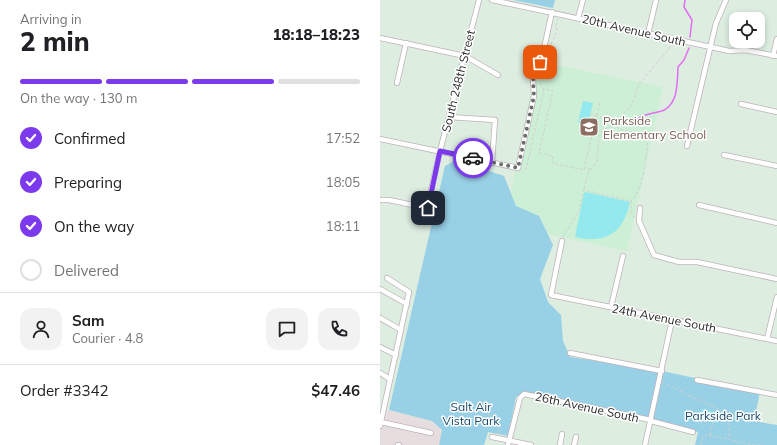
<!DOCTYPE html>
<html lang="en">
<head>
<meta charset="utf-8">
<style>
	:root { --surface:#fff; --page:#f2f2f2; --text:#202124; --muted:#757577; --line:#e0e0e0; --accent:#7c3aed }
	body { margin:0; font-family:Mulish,sans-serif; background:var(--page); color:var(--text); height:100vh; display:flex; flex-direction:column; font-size:15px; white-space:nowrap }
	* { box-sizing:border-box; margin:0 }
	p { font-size:13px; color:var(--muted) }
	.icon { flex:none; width:22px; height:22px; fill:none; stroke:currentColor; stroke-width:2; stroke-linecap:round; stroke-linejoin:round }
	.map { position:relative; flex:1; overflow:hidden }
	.panel { display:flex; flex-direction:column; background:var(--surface); width:380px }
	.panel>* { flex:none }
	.fabs { position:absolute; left:349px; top:12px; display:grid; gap:8px }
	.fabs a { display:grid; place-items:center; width:36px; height:36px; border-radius:8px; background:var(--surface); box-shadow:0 2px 6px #0003; font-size:20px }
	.pin { position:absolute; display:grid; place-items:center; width:34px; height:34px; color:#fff; margin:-17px; border-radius:8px; box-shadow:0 2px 6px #0006 }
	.courier { position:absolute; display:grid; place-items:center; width:40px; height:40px; margin:-20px; border:3px solid #7c3aed; border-radius:50%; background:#fff; color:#222; box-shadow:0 1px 5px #0007 }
	.overview em { font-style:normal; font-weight:800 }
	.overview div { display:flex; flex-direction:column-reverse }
	.overview { display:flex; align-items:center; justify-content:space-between; height:68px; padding:0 20px }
	h1 { font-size:26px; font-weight:800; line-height:30px }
	.bar { display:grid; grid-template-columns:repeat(4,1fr); gap:6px 4px; align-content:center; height:48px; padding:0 20px }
	.bar i { height:5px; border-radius:3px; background:var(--line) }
	.bar .on { background:var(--accent) }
	.bar p { grid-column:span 4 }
	.line { display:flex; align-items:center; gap:10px; padding:0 20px; border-top:1px solid var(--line) }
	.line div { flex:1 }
	.round { display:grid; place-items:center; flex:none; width:42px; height:42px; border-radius:12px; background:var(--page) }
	ol { padding:0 20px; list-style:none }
	li { display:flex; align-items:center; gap:12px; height:44px }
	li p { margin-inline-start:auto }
	li .icon { padding:4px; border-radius:50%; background:var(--accent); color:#fff; stroke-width:4 }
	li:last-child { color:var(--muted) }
	li i { width:22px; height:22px; border:2px solid var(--line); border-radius:50% }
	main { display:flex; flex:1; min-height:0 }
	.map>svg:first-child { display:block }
	.industrial { fill:#e6dede }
	.education { fill:#ccefd6 }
	.green { fill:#98d0e6 }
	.pitch { fill:#93e9ed }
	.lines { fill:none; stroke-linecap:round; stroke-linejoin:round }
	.stream { stroke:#e36df3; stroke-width:1.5 }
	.minor-casing { stroke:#bfb1b9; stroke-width:6 }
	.path { stroke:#d0d0d0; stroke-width:1; stroke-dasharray:3 2; stroke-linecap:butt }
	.minor { stroke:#fff; stroke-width:4.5 }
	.done { stroke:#696f6a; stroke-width:4; stroke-dasharray:0 7.2 }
	.route { stroke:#7c3aed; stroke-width:5 }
	.labels { text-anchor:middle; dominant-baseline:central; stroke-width:3; stroke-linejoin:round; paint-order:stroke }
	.street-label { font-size:12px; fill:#2b2b2b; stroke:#fff }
	.education-label { font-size:12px; fill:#785e54; stroke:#fff; text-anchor:start }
	.park-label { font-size:12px; fill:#18496c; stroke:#fff }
</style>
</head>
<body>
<main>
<section class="panel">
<div class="overview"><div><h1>2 min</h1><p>Arriving in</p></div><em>18:18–18:23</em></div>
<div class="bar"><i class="on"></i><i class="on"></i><i class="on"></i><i></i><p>On the way · 130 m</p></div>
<ol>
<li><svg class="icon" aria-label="check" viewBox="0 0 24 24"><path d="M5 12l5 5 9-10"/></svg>Confirmed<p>17:52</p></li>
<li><svg class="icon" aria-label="check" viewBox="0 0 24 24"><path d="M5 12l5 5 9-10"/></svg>Preparing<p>18:05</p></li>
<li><svg class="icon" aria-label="check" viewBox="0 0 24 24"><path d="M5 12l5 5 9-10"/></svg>On the way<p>18:11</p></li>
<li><i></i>Delivered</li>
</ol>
<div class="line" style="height:72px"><a class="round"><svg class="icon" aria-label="person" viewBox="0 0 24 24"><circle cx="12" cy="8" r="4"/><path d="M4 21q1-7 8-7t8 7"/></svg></a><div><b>Sam</b><p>Courier · 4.8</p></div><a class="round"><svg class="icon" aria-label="chat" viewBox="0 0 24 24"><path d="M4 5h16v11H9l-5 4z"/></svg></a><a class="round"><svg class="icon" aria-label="phone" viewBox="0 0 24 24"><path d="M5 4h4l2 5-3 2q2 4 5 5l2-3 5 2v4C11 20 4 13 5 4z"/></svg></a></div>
<div class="line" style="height:52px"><div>Order #3342</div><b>$47.46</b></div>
</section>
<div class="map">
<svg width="397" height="445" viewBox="0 0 397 445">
	<rect width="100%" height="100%" fill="#ddede0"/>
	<polygon class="industrial" points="4,409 52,421 62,430 59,445 0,445 0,425"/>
	<polygon class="education" points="161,62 283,87 247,251 124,225 153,80"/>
	<g class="green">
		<polygon points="133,0 175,0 173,8"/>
		<polygon points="76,160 124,176 136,206 159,216 173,245 160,279 168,302 181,315 183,341 190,357 282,371 380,392 374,421 397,425 397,445 315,445 318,432 271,420 140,395 136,397 128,436 108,432 104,445 59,445 62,430 52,421 9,410 65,166"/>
	</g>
	<g class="pitch">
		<polygon points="203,101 213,103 208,125 198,123"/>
		<path d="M206,192L250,202C243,234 225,244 195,237L204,193Z"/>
		<polygon points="322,409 339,413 337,423 320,419"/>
	</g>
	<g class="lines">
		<g class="stream">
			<polyline points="305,0 304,7 312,20 310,37"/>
			<path d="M255,121C261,115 269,114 278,112C299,108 297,83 298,67L304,60L309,48"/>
		</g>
		<g class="minor-casing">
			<g id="minor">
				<polyline points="112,0 331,47 349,51 365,50 397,56"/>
				<polyline points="198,18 203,0"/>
				<polyline points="268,34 276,0"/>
				<polyline points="0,38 85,56 118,75"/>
				<polyline points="393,56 397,39"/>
				<polyline points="17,83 26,43"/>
				<polyline points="361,104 397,112"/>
				<polyline points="69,117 115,120 112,162"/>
				<polyline points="0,139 138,168 154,96 153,80 161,62 172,12"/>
				<polyline points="307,146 336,23 346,0"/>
				<polyline points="344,155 397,166"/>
				<polyline points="0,200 9,200 47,208 60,151 99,0"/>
				<polyline points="319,205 397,223"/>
				<polyline points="260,208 259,221 274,255 299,262 317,262 397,279"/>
				<polyline points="182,241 171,295 397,341"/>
				<polyline points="0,289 27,304"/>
				<polyline points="231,307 243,256"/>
				<polyline points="0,318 21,330"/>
				<polyline points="387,339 397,297"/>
				<polyline points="0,347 16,355"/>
				<polyline points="190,353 282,371"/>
				<polyline points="0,373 10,379"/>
				<polyline points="317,380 397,395"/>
				<polyline points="271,421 313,432"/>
				<polyline points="1,422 51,433"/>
				<polyline points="0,426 29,292 7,278"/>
				<polyline points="112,437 151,445"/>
				<polyline points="18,445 19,445"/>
				<polyline points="128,445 140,398 144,394 271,420"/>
				<polyline points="180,445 182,434"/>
				<polyline points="194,445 196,437"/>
				<polyline points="265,445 292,320"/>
			</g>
		</g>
		<g class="path">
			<polyline points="178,18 176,25 177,31 170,47 172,59 170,66 160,82 162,88 173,91 159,153 173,156 172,163 204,170 204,168"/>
			<path d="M210,114L228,119L239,129L268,136C267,153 264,190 251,201"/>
			<polyline points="210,169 204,168 220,102"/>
			<polyline points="146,170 164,89"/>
			<polyline points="204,189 208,173 217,161 219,138 222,131 233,125 252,105 259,84 293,44"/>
			<polyline points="183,237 199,211 204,190 251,201 251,212 254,218"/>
			<path d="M282,382C292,386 301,392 310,396C333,406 352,409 349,439L369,445H383"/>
			<path d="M89,412C107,406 116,420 121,435"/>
			<polyline points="339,415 345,417"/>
			<polyline points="330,435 333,422"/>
			<polyline points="321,445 323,437 326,435 348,439"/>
		</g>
		<use href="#minor" class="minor"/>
	</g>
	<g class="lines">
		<polyline class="done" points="93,158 138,168 154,96 153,80 160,62"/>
		<polyline class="route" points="48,208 60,151 93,158"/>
	</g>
	<defs>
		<g id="school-square" transform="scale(1)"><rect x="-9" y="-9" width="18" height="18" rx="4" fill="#8d6e63" stroke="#fff"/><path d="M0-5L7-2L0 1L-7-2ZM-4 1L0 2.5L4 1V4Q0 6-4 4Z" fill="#fff"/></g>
	</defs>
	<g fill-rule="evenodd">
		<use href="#school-square" x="209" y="127"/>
	</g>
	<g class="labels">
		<g class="street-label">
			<text transform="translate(254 30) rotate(13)">20th Avenue South</text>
			<text transform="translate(78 81) rotate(-76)">South 248th Street</text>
			<text transform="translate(284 318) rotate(11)">24th Avenue South</text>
			<text transform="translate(207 407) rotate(12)">26th Avenue South</text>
		</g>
		<g class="education-label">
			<text x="223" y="120">Parkside<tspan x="223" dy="14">Elementary School</tspan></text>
		</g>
		<g class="park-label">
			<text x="91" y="406">Salt Air<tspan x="91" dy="14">Vista Park</tspan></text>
			<text x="343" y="415">Parkside Park</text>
		</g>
	</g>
</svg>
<div class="fabs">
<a><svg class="icon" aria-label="locate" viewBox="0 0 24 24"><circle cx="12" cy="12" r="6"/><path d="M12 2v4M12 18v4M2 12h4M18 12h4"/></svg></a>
</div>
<div class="pin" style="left:160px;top:62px;background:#ea580c"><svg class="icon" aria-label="bag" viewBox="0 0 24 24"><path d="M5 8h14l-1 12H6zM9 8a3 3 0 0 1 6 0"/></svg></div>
<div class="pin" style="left:48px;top:208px;background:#1f2937"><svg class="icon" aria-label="home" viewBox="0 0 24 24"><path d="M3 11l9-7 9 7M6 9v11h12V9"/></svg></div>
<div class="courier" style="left:93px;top:158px"><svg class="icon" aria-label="car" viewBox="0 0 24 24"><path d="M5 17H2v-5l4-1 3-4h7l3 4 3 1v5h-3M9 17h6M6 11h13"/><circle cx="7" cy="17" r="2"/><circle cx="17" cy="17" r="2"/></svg></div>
</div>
</main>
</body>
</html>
